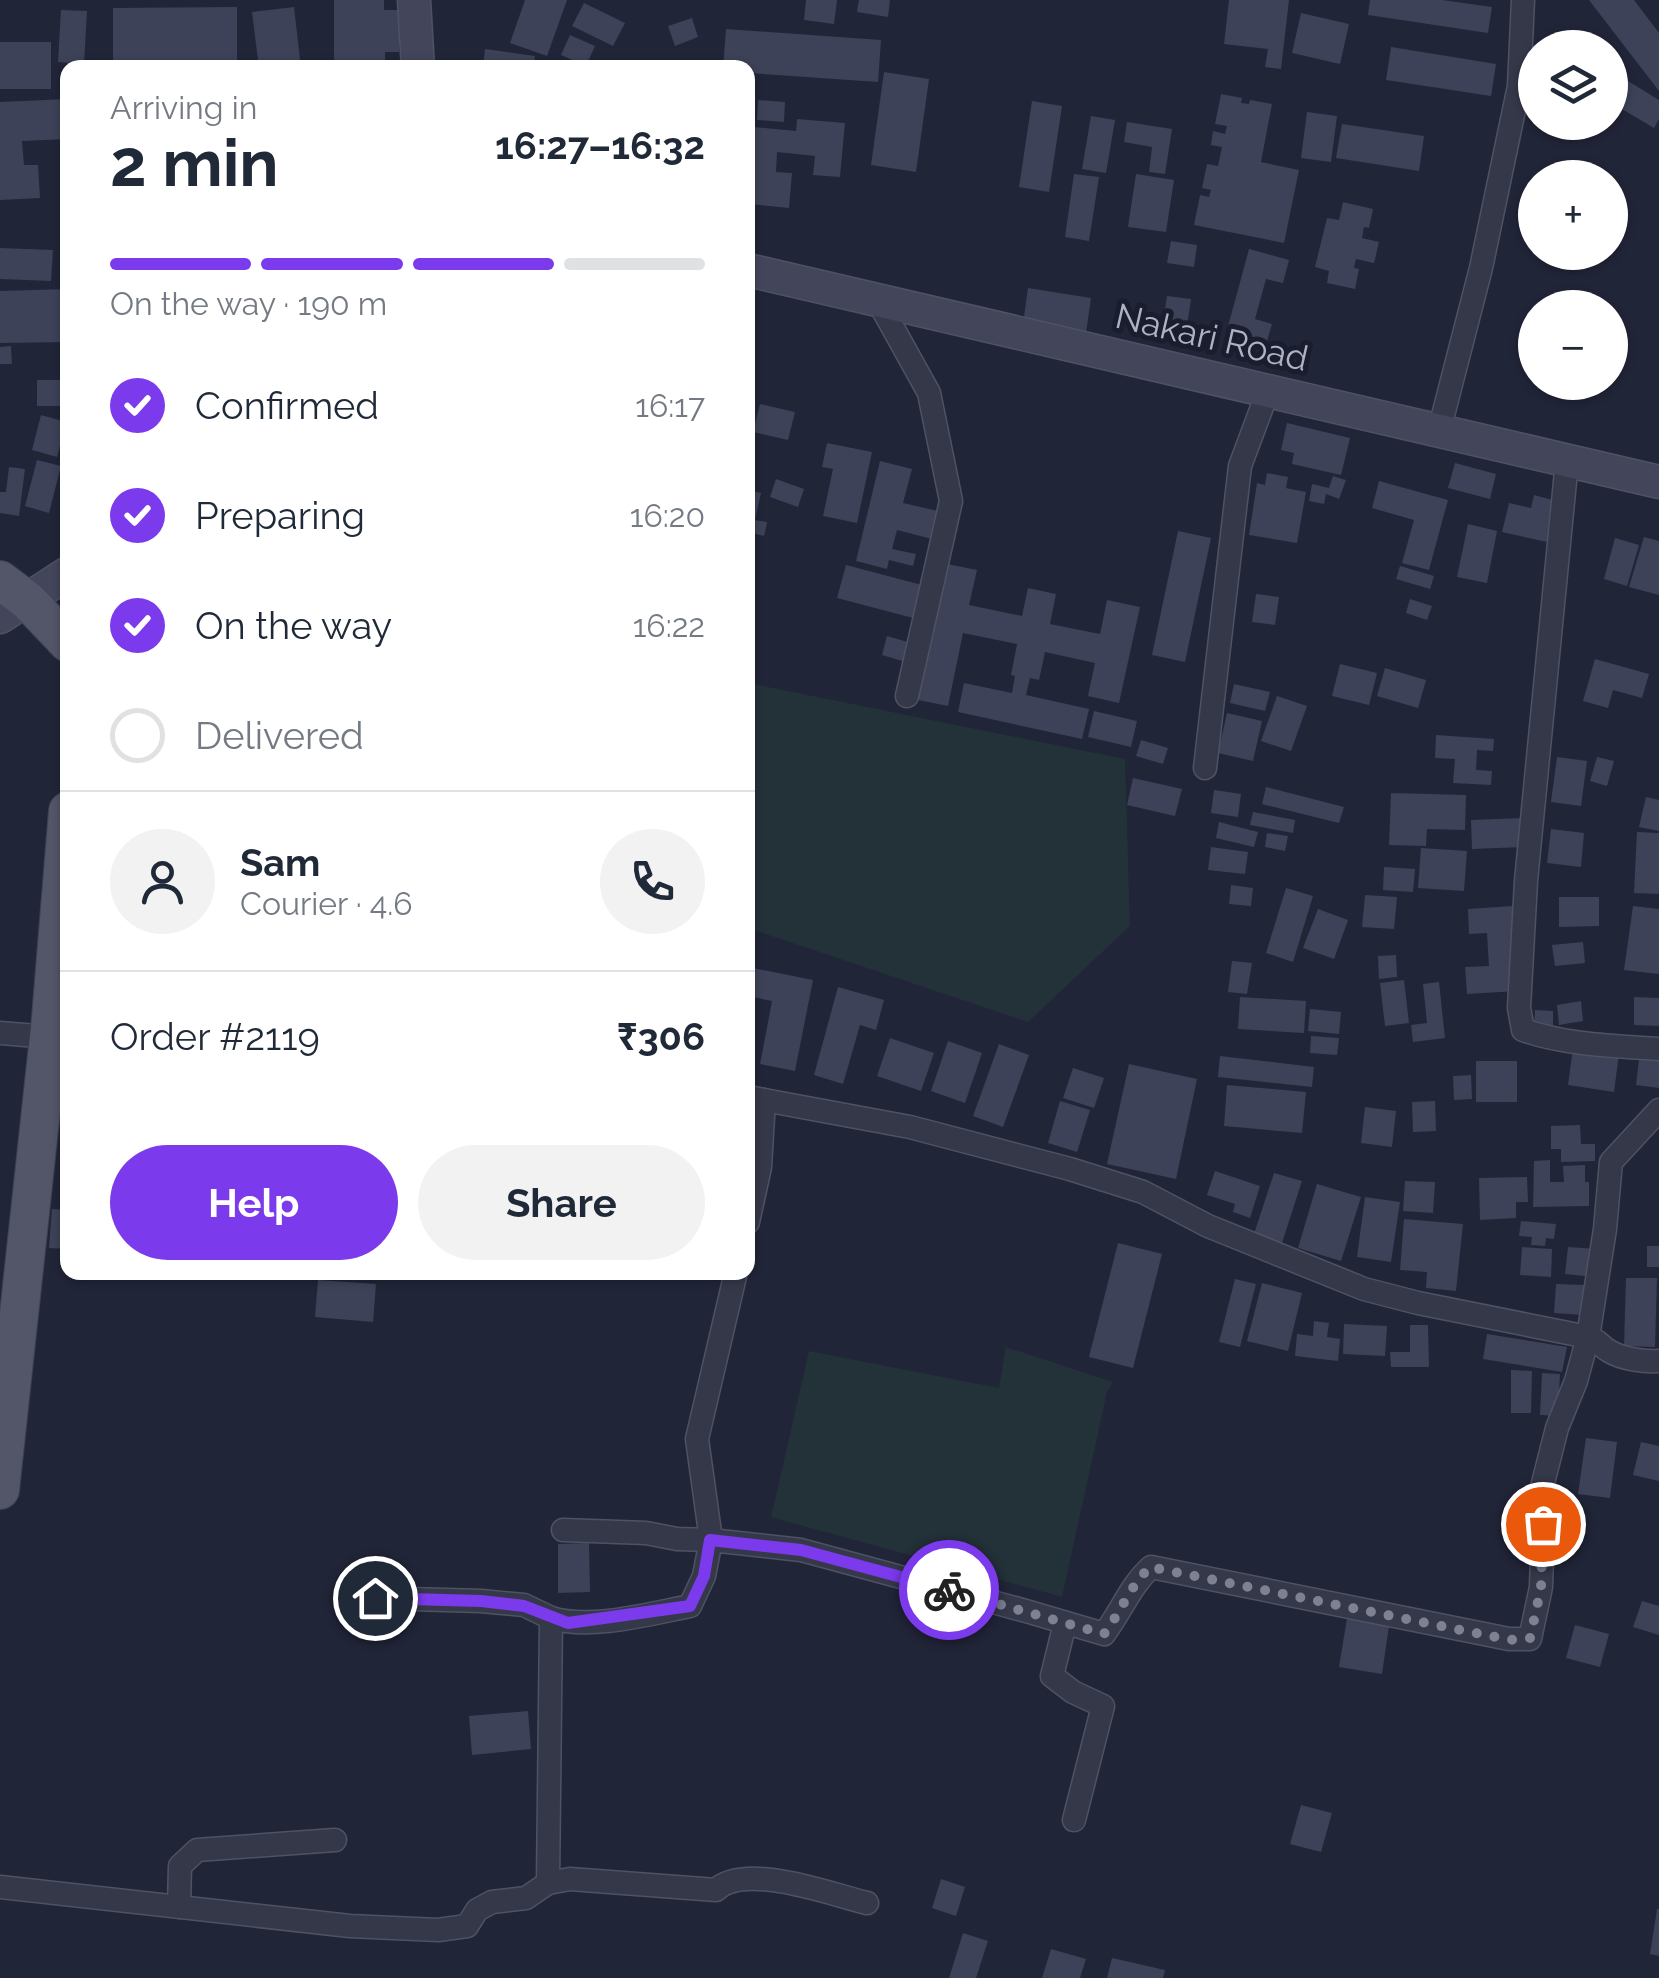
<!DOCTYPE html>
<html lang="en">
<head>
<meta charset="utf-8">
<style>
	:root { --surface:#fff; --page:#f2f2f3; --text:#1f2937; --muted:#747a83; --line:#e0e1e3; --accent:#7c3aed }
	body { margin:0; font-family:Raleway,sans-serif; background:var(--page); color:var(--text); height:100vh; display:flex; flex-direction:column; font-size:38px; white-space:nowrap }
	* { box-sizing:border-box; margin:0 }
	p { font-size:32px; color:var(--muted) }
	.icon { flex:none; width:55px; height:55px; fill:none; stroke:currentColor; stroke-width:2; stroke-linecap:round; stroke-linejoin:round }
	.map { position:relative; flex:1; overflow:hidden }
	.sheet { position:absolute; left:60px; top:60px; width:695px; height:1220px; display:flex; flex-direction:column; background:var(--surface); border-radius:20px; box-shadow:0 2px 8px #0004 }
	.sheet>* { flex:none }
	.buttons { position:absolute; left:1518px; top:30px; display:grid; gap:20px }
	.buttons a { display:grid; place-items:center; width:110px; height:110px; border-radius:50%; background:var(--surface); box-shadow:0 2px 8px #0004; font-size:50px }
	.pin { position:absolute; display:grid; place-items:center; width:85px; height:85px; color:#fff; margin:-42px; border:5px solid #fff; border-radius:50%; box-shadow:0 2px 10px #0007 }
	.courier { position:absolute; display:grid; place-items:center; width:100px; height:100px; margin:-50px; border:8px solid #7c3aed; border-radius:50%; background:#fff; color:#222; box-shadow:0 2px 12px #0007 }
	.head em { font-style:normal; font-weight:700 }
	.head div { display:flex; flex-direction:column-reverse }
	.head { display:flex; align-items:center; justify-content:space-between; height:170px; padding:0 50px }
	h1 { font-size:65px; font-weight:700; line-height:75px }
	.bar { display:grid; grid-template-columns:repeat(4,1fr); gap:15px 10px; align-content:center; height:120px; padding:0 50px }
	.bar i { height:12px; border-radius:8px; background:var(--line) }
	.bar .selected { background:var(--accent) }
	.bar p { grid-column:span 4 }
	.line { display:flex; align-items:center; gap:25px; padding:0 50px; border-top:2px solid var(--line) }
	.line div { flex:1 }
	.round { display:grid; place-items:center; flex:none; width:105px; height:105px; border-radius:52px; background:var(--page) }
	ol { padding:0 50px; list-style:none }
	li { display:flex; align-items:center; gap:30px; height:110px }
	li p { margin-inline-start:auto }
	li .icon { padding:10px; border-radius:50%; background:var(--accent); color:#fff; stroke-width:4 }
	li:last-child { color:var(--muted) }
	li i { width:55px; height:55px; border:5px solid var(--line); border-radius:50% }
	.cta { display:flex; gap:20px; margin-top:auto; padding:20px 50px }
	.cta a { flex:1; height:115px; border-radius:60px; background:var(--accent); color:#fff; font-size:40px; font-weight:700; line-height:115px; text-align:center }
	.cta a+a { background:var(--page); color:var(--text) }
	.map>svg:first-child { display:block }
	.green { fill:#233139 }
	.building { fill:#3d4258 }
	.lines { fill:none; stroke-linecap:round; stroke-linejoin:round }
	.street-casing { stroke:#4f5263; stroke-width:25 }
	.secondary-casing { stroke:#4f5263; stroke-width:35 }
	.primary-casing { stroke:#3e4152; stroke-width:40 }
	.street { stroke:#353849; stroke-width:22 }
	.secondary { stroke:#43465b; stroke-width:32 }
	.primary { stroke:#535669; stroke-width:38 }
	.done { stroke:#7d8194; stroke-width:10; stroke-dasharray:0 18 }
	.route { stroke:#7c3aed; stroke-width:12 }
	.labels { text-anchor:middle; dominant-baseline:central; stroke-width:10; stroke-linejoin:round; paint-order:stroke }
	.street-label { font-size:35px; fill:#afb2c5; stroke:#1a1d2d }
</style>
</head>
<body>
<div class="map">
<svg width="1659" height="1978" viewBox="0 0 1659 1978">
	<rect width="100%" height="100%" fill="#212538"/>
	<g class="green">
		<polygon points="748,683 1125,759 1130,926 1028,1022 748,928"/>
		<polygon points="1006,1347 1113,1382 1107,1392 1062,1597 771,1517 809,1351 999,1388"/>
	</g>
	<g class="building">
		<polygon points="334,0 384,0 384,10 399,10 399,52 385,52 385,68 334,68"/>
		<polygon points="525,0 567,0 547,56 510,43"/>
		<polygon points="806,0 837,0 834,24 804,20"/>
		<polygon points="859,0 890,0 888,17 857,12"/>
		<polygon points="1229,0 1289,0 1281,69 1265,67 1268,49 1224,44"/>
		<polygon points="1370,0 1442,0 1492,7 1488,33 1368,15"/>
		<polygon points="1589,0 1634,0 1659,33 1659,91"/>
		<polygon points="584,3 625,23 613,46 572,26"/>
		<polygon points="237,7 237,68 113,68 113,8"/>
		<polygon points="294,7 301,68 259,68 252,12"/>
		<polygon points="61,10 87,11 84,64 58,62"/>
		<polygon points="1301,13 1349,24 1340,64 1292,53"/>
		<polygon points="692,18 698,37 675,46 668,26"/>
		<polygon points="726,29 881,40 878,82 748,73 748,68 723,68"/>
		<polygon points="570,35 595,46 586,66 561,55"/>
		<rect x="0" y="42" width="51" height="47"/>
		<polygon points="1391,47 1496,64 1491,96 1386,80"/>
		<polygon points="485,49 535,56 533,68 483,68"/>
		<polygon points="1610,70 1659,100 1659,119 1654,128 1610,102"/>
		<polygon points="884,72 929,79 916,172 871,165"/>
		<polygon points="1221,94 1242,98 1241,103 1249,104 1250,100 1272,104 1261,162 1299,170 1284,243 1194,225 1200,195 1209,197 1211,190 1202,188 1207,164 1218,166 1222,147 1211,145 1213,131 1225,134 1227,126 1215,124"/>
		<polygon points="68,99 68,139 22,141 24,165 38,165 40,198 0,200 0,102"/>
		<polygon points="758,100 785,102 784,122 757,120"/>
		<polygon points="1032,101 1062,106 1049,192 1019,187"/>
		<polygon points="1307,112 1337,116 1331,162 1301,158"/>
		<polygon points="1091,116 1115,120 1106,173 1082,169"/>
		<polygon points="797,119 845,123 840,177 813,175 815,156 777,152 776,172 792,173 789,208 748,204 748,161 751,161 754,127 796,131"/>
		<polygon points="1127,122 1172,129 1165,174 1149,172 1152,147 1124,142"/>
		<polygon points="1342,124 1424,136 1419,171 1336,158"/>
		<polygon points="1074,174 1099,177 1089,241 1065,237"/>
		<polygon points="1136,174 1174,180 1166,232 1128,227"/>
		<polygon points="1343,202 1373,209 1369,228 1364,227 1362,238 1379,242 1374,263 1356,259 1354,268 1359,269 1355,289 1327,283 1329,271 1315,267 1327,218 1339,220"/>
		<polygon points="1171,241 1197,245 1194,267 1167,263"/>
		<polygon points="0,248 53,250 51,281 0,279"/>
		<polygon points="1249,249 1289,260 1283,283 1266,279 1255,319 1272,324 1267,341 1227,330"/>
		<polygon points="1028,288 1091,298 1086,333 1023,324"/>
		<polygon points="68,289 68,342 0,343 0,291"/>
		<polygon points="1167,296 1191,299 1187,326 1163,322"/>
		<polygon points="11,346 12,364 0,364 0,347"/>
		<rect x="37" y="380" width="31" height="26"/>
		<polygon points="760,404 795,412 788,440 753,432"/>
		<polygon points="41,415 66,422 57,457 32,450"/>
		<polygon points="1287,423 1350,438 1341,475 1292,464 1294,453 1281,450"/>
		<polygon points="827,443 872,452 857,523 823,516 833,469 822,467"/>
		<polygon points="37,460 61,466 49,513 25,506"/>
		<polygon points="880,461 912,469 903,503 938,511 932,539 897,530 892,549 916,554 913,566 889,560 887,569 856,561"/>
		<polygon points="1455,463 1496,474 1490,499 1448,488"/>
		<polygon points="9,467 25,469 19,516 0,513 0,492 6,492"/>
		<polygon points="1267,473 1288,477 1286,488 1306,492 1297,543 1249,535 1257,483 1265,485"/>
		<polygon points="1333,476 1346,480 1339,499 1326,494 1324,504 1309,501 1312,484 1329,488"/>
		<polygon points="776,479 804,489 798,507 770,497"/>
		<polygon points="1379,481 1448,500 1429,570 1402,563 1414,520 1372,508"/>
		<polygon points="748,490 761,493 755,520 767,522 764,536 752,533 749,548"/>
		<polygon points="1534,495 1556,501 1547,542 1502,532 1509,503 1531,508"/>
		<polygon points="1468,524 1497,531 1487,583 1457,577"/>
		<polygon points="1178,531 1211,538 1185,662 1152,655"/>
		<polygon points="1644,537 1659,541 1659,595 1629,587"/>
		<polygon points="1615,538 1639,545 1627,586 1604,579"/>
		<polygon points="947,564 977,570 969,605 1022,616 1028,588 1056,594 1050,624 1100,634 1107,600 1140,607 1119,703 1088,696 1095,663 1045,652 1039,680 1030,678 1026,695 1089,709 1082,739 958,712 964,683 1012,693 1015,676 1011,675 1017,644 963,633 948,706 918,700"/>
		<polygon points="846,565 922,585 913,618 837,598"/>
		<polygon points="1400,566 1434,576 1430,589 1396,579"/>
		<polygon points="1256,594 1279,597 1275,625 1252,622"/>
		<polygon points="1410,599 1432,606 1427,620 1406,613"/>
		<polygon points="887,636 911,643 906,662 882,655"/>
		<polygon points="1595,659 1649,674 1642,698 1613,690 1608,708 1583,701"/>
		<polygon points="1340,664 1377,673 1369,705 1332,696"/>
		<polygon points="1385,668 1426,680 1418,708 1377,696"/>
		<polygon points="1234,684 1270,692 1265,711 1230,703"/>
		<polygon points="1277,696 1307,706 1291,751 1261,741"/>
		<polygon points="1094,711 1137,721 1131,747 1088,737"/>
		<polygon points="1227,713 1262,721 1253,761 1218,753"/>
		<polygon points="1436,735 1494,739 1493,751 1477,750 1476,770 1492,771 1491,785 1453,783 1455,759 1435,758"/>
		<polygon points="1141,740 1168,748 1163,764 1136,756"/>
		<polygon points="1557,757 1587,761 1581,806 1551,802"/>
		<polygon points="1597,757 1614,761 1607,786 1590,781"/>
		<polygon points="1133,778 1182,789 1175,816 1127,805"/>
		<polygon points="1266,787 1344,807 1339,823 1262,804"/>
		<polygon points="1214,790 1241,794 1238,817 1211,813"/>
		<polygon points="1391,793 1466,795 1465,830 1427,829 1426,846 1389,845"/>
		<polygon points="1646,797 1659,800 1659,831 1639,827"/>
		<polygon points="1253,812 1295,820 1293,833 1250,825"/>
		<polygon points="1524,818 1524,847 1472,849 1471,820"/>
		<polygon points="1219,822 1258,832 1254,847 1216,838"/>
		<polygon points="1551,829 1584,833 1581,867 1547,863"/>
		<polygon points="1637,832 1659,833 1659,894 1634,893"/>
		<polygon points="1267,833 1288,836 1285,851 1265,847"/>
		<polygon points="1211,847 1248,852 1245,874 1208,870"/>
		<polygon points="1421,848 1467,851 1464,891 1418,888"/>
		<polygon points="1384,867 1415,869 1413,892 1383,890"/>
		<polygon points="1231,885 1253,888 1251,906 1229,904"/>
		<polygon points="1286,888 1313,896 1293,962 1266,953"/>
		<polygon points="1365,895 1397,897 1394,929 1362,927"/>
		<polygon points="1559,897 1599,897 1599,926 1559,927"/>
		<polygon points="1513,906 1518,991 1467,994 1465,967 1489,966 1487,933 1469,934 1468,909"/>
		<polygon points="1633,906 1659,909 1659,974 1624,970"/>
		<polygon points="1318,909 1348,920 1334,959 1303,948"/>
		<polygon points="1583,942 1585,963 1555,966 1552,945"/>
		<polygon points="1396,955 1397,977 1379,979 1378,956"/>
		<polygon points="1232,961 1252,963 1247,994 1228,992"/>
		<polygon points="748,967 813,980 795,1071 760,1064 772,1001 748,996"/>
		<polygon points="1404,980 1409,1023 1385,1026 1380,983"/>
		<polygon points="1439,982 1445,1038 1413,1042 1411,1025 1427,1023 1423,984"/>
		<polygon points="838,987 884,1000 876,1030 860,1025 843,1084 814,1075"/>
		<polygon points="1240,997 1306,1001 1304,1033 1238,1029"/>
		<polygon points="1634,997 1659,998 1659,1026 1634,1025"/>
		<polygon points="1581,1001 1583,1021 1559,1025 1557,1005"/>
		<polygon points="1310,1009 1341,1012 1339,1034 1308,1031"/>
		<polygon points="1535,1010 1553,1011 1553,1031 1534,1030"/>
		<polygon points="1311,1036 1339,1038 1337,1055 1310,1053"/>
		<polygon points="890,1038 934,1053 921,1091 877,1076"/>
		<polygon points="948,1041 982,1053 965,1103 931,1091"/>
		<polygon points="999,1044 1029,1055 1003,1127 973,1116"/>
		<polygon points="1573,1048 1619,1054 1614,1092 1568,1085"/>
		<polygon points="1640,1051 1659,1054 1659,1088 1636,1085"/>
		<polygon points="1220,1056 1314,1067 1312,1087 1218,1077"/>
		<rect x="1476" y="1061" width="41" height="41"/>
		<polygon points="1129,1064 1197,1079 1176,1179 1107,1164"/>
		<polygon points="1073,1068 1104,1078 1094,1108 1063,1098"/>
		<polygon points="1471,1075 1472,1099 1454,1100 1453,1076"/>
		<polygon points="1227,1085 1306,1092 1302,1133 1224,1126"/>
		<polygon points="1060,1101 1090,1110 1077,1152 1048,1143"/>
		<polygon points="1435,1101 1436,1131 1413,1132 1412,1102"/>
		<polygon points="1365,1107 1396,1111 1392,1147 1361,1143"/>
		<polygon points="1580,1125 1581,1144 1595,1144 1595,1161 1561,1162 1561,1149 1551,1149 1551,1126"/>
		<polygon points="1550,1160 1550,1182 1564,1182 1563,1166 1585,1165 1585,1182 1589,1182 1589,1206 1533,1207 1534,1161"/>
		<polygon points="1215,1171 1260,1186 1250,1218 1233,1212 1235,1204 1207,1195"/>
		<polygon points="1274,1173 1302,1181 1281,1246 1253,1237"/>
		<polygon points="1527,1177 1528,1202 1516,1202 1516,1218 1480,1220 1479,1178"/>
		<polygon points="1405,1181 1435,1182 1433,1213 1403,1211"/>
		<polygon points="1317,1184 1361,1197 1341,1261 1298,1248"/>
		<polygon points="1365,1197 1400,1202 1391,1262 1357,1257"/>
		<polygon points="52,1209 68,1210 68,1249 49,1248"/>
		<polygon points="1404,1219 1463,1224 1456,1291 1426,1288 1427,1272 1400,1270"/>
		<polygon points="1521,1221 1556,1224 1554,1239 1546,1238 1545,1246 1531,1245 1532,1237 1519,1236"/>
		<polygon points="1118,1243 1162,1254 1133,1368 1089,1357"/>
		<rect x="1647" y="1246" width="12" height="21"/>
		<polygon points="1522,1247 1552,1249 1551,1277 1520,1275"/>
		<polygon points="1568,1247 1596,1249 1594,1277 1565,1274"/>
		<polygon points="1626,1278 1657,1278 1655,1347 1624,1346"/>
		<polygon points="1235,1279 1256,1284 1240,1347 1219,1342"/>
		<polygon points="318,1280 376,1284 373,1322 315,1317"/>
		<polygon points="1262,1283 1302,1293 1288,1351 1247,1341"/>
		<polygon points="1556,1284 1586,1285 1584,1315 1554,1313"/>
		<polygon points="1314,1321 1329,1323 1327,1337 1340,1339 1338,1361 1295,1356 1297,1334 1313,1336"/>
		<polygon points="1344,1324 1387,1326 1385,1356 1343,1354"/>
		<polygon points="1410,1325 1428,1325 1429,1367 1391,1367 1390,1352 1410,1352"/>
		<polygon points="1487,1334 1567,1347 1562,1372 1483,1359"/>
		<polygon points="1511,1370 1532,1371 1531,1413 1511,1413"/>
		<polygon points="1542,1373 1560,1374 1558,1416 1540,1415"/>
		<polygon points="1586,1438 1617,1442 1610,1498 1578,1494"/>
		<polygon points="1641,1442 1659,1446 1659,1481 1633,1475"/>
		<polygon points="589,1543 590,1592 558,1593 558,1544"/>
		<polygon points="1642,1601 1659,1606 1659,1635 1633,1627"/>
		<polygon points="1348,1612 1390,1619 1382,1674 1339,1667"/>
		<polygon points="1575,1625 1609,1634 1600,1667 1566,1658"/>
		<polygon points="528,1711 531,1749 472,1755 469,1716"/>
		<polygon points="1301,1805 1332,1813 1321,1852 1290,1844"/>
		<polygon points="941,1879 965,1887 956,1916 932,1908"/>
		<polygon points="1657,1909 1659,1909 1659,1956 1650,1954"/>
		<polygon points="963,1933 988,1941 976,1978 949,1978"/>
		<polygon points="1051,1949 1086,1959 1080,1978 1042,1978"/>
		<polygon points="1112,1958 1165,1970 1163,1978 1107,1978"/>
	</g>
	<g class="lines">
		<g class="street-casing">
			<g id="street">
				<polyline points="878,301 929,393 951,501 907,696"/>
				<polyline points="1439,431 1481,268 1519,86 1523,0"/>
				<path d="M1567,461L1526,881L1519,1008L1523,1030C1566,1045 1614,1046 1659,1049"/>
				<polyline points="1205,768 1240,466 1268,391"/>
				<polyline points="0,1033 49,1037"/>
				<polyline points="748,1097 910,1127 1070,1169 1143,1192 1208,1226 1364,1289 1418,1303 1588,1337 1605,1229 1611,1162 1659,1110"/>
				<polyline points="748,1222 760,1167 764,1100"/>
				<polyline points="563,1530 646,1533 677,1539 711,1540 697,1439 736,1272"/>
				<polyline points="375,1598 481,1601 524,1605 551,1618"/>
				<polyline points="1065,1623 1052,1676 1073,1692 1103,1706 1074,1820"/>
				<path d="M548,1883L551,1618C591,1630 649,1614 690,1606L704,1576L711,1540L801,1550L1026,1611L1104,1634C1121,1612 1130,1586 1151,1567L1509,1639H1530L1541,1587L1543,1523L1541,1491L1557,1428L1576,1381L1588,1337C1599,1340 1600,1346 1609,1351C1622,1359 1644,1362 1659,1361"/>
				<path d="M0,1887L350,1926L438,1930L467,1926L477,1910L492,1902L526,1898L548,1883L570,1879L716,1890C745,1862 830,1894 867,1903"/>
				<polyline points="179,1907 180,1866 197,1850 335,1840"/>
			</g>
		</g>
		<g class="secondary-casing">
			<g id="secondary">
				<polyline points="414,0 418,68"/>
				<polyline points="748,270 1659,482"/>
				<polyline points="0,617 68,573"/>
			</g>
		</g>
		<g class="primary-casing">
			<g id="primary">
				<polyline points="0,580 28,601 68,643"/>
				<polyline points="0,1490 51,1018 68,811"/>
			</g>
		</g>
		<use href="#street" class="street"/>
		<use href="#secondary" class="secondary"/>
		<use href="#primary" class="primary"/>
	</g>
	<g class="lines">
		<path class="done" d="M949,1590L1104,1634C1121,1612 1130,1586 1150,1567L1510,1640L1530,1638L1541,1588L1543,1524"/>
		<polyline class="route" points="375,1598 481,1601 524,1606 568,1623 690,1606 704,1576 710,1540 801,1550 949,1590"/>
	</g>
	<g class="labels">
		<g class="street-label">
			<text transform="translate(1212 337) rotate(13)">Nakari Road</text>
		</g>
	</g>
</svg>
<div class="buttons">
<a><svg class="icon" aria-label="layers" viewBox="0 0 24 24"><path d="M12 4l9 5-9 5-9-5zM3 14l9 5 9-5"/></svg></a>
<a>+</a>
<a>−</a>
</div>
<div class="pin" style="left:1543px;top:1524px;background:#ea580c"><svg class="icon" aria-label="bag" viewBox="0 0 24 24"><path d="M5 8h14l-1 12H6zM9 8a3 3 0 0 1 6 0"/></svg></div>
<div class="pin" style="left:375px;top:1598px;background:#1f2937"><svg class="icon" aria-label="home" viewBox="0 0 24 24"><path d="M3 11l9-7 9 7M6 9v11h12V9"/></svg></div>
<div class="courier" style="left:949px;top:1590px"><svg class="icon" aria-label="bike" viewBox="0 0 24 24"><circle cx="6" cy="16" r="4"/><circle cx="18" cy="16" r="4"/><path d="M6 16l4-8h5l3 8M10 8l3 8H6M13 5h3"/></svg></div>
<section class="sheet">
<div class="head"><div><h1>2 min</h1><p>Arriving in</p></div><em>16:27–16:32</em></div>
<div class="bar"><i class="selected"></i><i class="selected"></i><i class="selected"></i><i></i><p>On the way · 190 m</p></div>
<ol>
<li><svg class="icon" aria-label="check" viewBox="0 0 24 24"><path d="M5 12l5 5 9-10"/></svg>Confirmed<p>16:17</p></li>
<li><svg class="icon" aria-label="check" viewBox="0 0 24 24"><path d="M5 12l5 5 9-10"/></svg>Preparing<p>16:20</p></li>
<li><svg class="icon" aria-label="check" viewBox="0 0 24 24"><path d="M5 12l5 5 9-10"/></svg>On the way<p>16:22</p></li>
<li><i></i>Delivered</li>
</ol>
<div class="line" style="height:180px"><a class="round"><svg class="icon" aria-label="person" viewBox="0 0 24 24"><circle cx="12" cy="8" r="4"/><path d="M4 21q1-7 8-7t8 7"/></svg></a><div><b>Sam</b><p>Courier · 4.6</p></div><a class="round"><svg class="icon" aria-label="phone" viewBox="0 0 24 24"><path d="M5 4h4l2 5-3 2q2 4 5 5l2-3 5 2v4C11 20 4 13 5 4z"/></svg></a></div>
<div class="line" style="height:130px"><div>Order #2119</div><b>₹306</b></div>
<div class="cta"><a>Help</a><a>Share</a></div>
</section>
</div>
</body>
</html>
